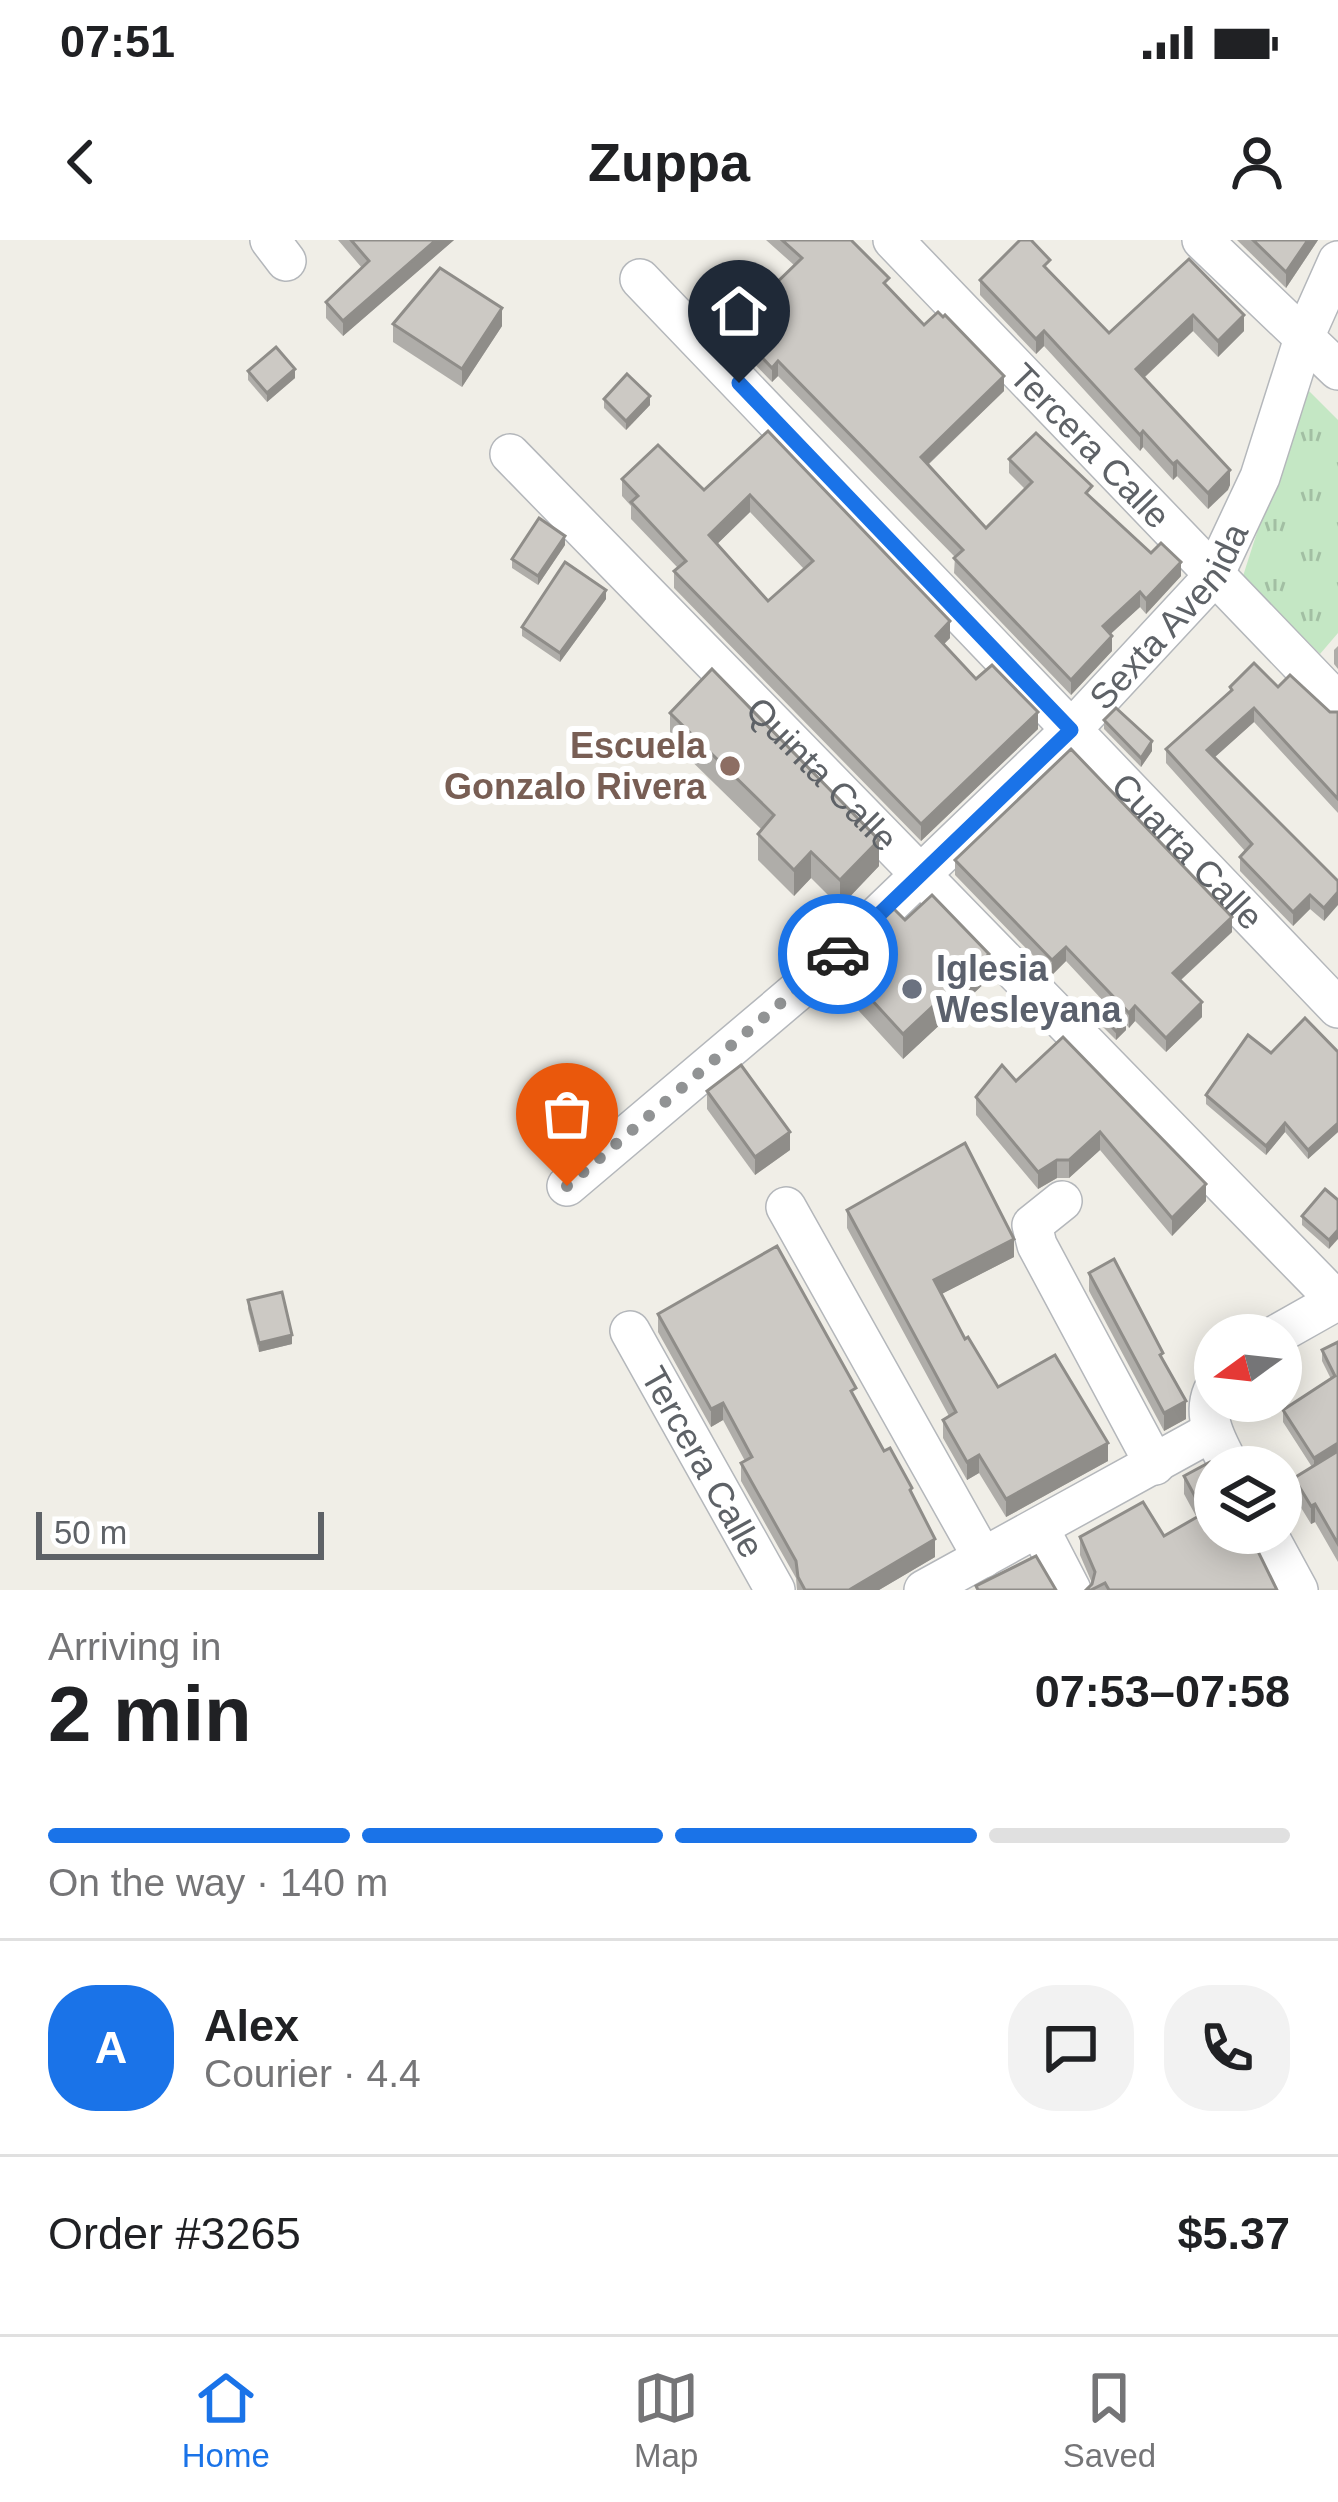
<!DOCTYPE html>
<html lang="en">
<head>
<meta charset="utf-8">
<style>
	:root { --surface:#fff; --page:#f2f2f2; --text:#202124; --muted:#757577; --line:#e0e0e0; --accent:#1a73e8 }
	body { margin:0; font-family:Helvetica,sans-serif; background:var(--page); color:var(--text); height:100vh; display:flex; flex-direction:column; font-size:45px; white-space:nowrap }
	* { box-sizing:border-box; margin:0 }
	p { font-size:39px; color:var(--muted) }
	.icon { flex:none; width:66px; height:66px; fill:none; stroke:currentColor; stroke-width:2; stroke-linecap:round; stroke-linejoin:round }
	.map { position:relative; height:1350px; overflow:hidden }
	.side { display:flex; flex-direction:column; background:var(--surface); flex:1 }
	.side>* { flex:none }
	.needle { width:78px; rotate:255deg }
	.buttons { position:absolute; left:1194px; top:1074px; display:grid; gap:24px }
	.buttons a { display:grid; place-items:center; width:108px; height:108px; border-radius:50%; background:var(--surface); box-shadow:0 6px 30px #0003; font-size:60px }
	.scale { position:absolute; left:36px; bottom:30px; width:288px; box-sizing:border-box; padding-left:12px; border:6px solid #5e6267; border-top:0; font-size:33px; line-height:42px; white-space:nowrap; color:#5e6267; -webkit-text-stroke:9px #fff; paint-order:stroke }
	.pin { position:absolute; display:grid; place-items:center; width:102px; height:102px; color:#fff; margin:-123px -51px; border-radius:50% 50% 50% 0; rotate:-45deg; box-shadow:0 0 12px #0007 }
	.pin .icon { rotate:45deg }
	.courier { position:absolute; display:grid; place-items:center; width:120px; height:120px; margin:-60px; border:9px solid #1a73e8; border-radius:50%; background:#fff; color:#222; box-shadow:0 3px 15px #0007 }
	.head em { font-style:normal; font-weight:700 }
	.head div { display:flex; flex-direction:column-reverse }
	.head { display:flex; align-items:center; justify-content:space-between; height:204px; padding:0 48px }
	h1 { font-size:78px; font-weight:700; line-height:90px }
	.bar { display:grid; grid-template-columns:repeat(4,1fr); gap:18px 12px; align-content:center; height:144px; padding:0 48px }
	.bar i { height:15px; border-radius:9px; background:var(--line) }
	.bar .on { background:var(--accent) }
	.bar p { grid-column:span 4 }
	.line { display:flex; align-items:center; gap:30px; padding:0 48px; border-top:3px solid var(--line) }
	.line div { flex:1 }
	.round { display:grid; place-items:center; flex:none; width:126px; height:126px; border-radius:48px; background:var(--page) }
	.status { display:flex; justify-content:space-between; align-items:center; height:84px; padding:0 60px; background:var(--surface); direction:ltr }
	.status svg { height:33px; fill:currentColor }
	header { display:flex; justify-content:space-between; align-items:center; height:156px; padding:0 48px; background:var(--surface); font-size:54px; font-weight:700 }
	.tabs { display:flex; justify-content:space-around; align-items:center; height:168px; border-top:3px solid var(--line); background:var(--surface); font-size:33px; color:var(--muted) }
	.tabs a { display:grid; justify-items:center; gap:6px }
	.tabs .on { color:var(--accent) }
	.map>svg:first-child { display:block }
	.grass { fill:url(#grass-tufts) }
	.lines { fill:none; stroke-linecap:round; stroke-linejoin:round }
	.minor-casing { stroke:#b4b7bb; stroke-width:42 }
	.minor { stroke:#fff; stroke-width:39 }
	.wall { fill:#afada9; fill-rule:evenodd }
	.shaded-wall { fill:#8f8d89 }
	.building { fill:#ccc9c4; stroke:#8f8d89; stroke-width:3; fill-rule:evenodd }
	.done { stroke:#919394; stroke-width:12; stroke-dasharray:0 21.6 }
	.route { stroke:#1a73e8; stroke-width:15 }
	.education-dot { fill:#8d6e63; stroke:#fff; stroke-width:4.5 }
	.worship-dot { fill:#6b7280; stroke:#fff; stroke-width:4.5 }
	.labels { text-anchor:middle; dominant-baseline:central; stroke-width:12; stroke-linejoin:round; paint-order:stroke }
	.street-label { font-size:36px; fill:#5e6267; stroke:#fff }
	.education-label { font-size:36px; font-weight:bold; fill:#785e54; stroke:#fff; text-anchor:end }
	.worship-label { font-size:36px; font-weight:bold; fill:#5b616d; stroke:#fff; text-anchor:start }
</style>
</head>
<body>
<div class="status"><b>07:51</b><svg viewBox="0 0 49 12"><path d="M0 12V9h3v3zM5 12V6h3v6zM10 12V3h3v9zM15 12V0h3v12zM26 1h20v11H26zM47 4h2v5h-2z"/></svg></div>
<header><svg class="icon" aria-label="back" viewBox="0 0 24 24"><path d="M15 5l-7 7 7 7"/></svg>Zuppa<svg class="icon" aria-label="person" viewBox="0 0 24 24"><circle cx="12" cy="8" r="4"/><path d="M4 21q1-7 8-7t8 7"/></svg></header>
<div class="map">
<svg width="1338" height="1350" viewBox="0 0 1338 1350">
	<defs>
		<pattern id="grass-tufts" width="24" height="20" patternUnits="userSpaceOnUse" patternTransform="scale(3)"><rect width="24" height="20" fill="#c4e7c4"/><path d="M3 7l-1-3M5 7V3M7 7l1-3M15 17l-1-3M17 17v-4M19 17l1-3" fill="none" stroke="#a2bfa3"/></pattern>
	</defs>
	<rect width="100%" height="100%" fill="#f0eee7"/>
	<polygon class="grass" points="1304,146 1338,180 1338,393 1320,414 1243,336"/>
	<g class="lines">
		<g class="minor-casing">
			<g id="minor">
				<polyline points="270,0 286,21"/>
				<path id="s1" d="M893,0L1338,463"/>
				<polyline points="1202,0 1338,130"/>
				<path id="s2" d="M640,39L1338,768"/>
				<path id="s3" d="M510,214L1336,1060"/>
				<path id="s4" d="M567,946L815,736L1071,490L1213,337L1260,237L1305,95L1338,21"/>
				<polyline points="1062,961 1032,985 1037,1005 1155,1225"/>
				<polyline points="786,967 983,1318"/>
				<path id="s5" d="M630,1091L775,1350"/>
				<polyline points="1276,1095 1338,1060"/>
				<path d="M1215,1147C1200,1175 1217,1202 1230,1227"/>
				<polyline points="1039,1288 1071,1350"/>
				<polyline points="1267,1293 1298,1350"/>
				<polyline points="924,1350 1211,1192"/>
			</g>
		</g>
		<use href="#minor" class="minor"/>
	</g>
	<g class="wall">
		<polygon points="338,0 454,0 343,96 326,78 326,62 362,28"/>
		<polygon points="766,0 851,0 889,48 924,85 1004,151 928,225 986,288 1025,249 1009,233 1009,219 1092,259 1151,313 1181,336 1146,374 1140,367 1110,394 1112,411 1071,455 954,333 955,317 778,136 772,142 732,101 732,86 794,25"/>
		<polygon points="1237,0 1318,0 1286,48"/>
		<polygon points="1189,19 1244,91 1218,117 1193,91 1144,138 1230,245 1208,269 1177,236 1173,240 1143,207 1140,211 1044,106 1036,114 980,55 980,40 1050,32 1109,93"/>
		<polygon points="393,84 502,86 462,147 393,102"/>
		<polygon points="248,131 295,138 267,162 248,140"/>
		<polygon points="604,159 650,165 626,190 604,168"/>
		<path d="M768,191L950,398L944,404L976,439L1038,489L921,601L674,348V331L678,328L631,279V266L622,256V239L704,250ZM750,272L804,329L768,361L717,304Z"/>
		<polygon points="565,305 538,345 512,328 512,319"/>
		<polygon points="606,359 560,422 522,396 522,387"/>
		<polygon points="1338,406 1338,429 1334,424 1334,410"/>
		<polygon points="1230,447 1278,447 1330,472 1338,472 1338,573 1254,482 1214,518 1338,641 1324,681 1310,669 1293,686 1240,631 1240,617 1245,611 1166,523 1166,509 1230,452"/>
		<polygon points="670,473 879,626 840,667 811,638 794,656 758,620 758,594 762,590 670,500"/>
		<polygon points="1104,480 1152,511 1141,527 1104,489"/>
		<polygon points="955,620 1232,692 1181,740 1202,777 1166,812 1135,781 1129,788 1126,784 1126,790 1116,800 1098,782 1098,772 1106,764 1066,721 1052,735 955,635"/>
		<polygon points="905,680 989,739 903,819 847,758 847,733 853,728 853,708"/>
		<polygon points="1063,797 1206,961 1172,996 1100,910 1069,938 1057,938 1038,949 976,875 976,857 1016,841"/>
		<polygon points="1338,812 1338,892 1308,919 1285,892 1266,915 1206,864 1206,855 1271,813"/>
		<polygon points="707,851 790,910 755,935 707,869"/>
		<polygon points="1338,960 1329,1009 1302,985 1302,976"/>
		<polygon points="847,970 1014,1017 941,1054 965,1099 998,1147 1108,1221 1006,1277 979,1233 967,1240 943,1198 943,1180 949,1176 847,988"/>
		<polygon points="1089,1033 1163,1121 1186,1179 1164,1191 1089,1051"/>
		<polygon points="248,1060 292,1104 259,1112 248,1069"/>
		<polygon points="658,1074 856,1161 884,1211 912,1255 935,1317 879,1350 797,1350 796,1338 741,1241 741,1223 745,1221 723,1180 711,1187 658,1092"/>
		<polygon points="1338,1102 1338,1322 1315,1282 1311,1284 1294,1256 1294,1238 1312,1227 1283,1182 1283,1170 1331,1139 1322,1121 1322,1110"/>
		<polygon points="1184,1236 1261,1320 1277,1350 1086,1350 1092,1343 1080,1315 1080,1297 1164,1296 1197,1278 1184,1254"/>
	</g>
	<g class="shaded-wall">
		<polygon points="436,0 454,0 343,96 343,81"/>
		<polygon points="1308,0 1318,0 1286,48 1286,32"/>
		<polygon points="502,68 502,86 462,147 462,129"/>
		<polygon points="1193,75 1193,91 1136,145 1136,129"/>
		<polygon points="1244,75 1244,91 1218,117 1218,101"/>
		<polygon points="1044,91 1044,106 1036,114 1036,99"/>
		<polygon points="778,121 778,136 772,142 772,128"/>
		<polygon points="295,129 295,138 267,162 267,153"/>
		<polygon points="1004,136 1004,151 921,231 921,217"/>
		<polygon points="650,156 650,165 626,190 626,181"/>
		<polygon points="1143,191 1143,207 1140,211 1140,195"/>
		<polygon points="1177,221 1177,236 1173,240 1173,224"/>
		<polygon points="1230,230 1230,245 1228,250 1208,269 1208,253"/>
		<polygon points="750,255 750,272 709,312 709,295"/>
		<polygon points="565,296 565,305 538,345 538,336"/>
		<polygon points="1181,322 1181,336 1146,374 1146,359"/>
		<polygon points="606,350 606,359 560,422 560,413"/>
		<polygon points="1140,352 1140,367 1103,401 1103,386"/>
		<polygon points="950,381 950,398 936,412 936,396"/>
		<polygon points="1112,396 1112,411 1071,455 1071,440"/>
		<polygon points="1254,468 1254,482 1207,524 1207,510"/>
		<polygon points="1038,472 1038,489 921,601 921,584"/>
		<polygon points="1152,501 1152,511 1141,527 1141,518"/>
		<polygon points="879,600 879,626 840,667 840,640"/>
		<polygon points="811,612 811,638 794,656 794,630"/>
		<polygon points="1338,652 1338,665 1324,681 1324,668"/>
		<polygon points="1310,655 1310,669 1293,686 1293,672"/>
		<polygon points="1232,677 1232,692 1173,747 1173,733"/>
		<polygon points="1066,707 1066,721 1052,735 1052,720"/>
		<polygon points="989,714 989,739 903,819 903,794"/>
		<polygon points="1202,762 1202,777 1166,812 1166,798"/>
		<polygon points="1135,766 1135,781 1129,788 1129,773"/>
		<polygon points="1126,781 1126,790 1116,800 1116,791"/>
		<polygon points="1285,883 1285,892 1266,915 1266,906"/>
		<polygon points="1338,883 1338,892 1308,919 1308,910"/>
		<polygon points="790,892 790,910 755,935 755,917"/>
		<polygon points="1100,892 1100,910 1069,938 1069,920"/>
		<polygon points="1057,920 1057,938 1038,949 1038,932"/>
		<polygon points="1206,944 1206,961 1172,996 1172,978"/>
		<polygon points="1338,990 1338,999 1329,1009 1329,1000"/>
		<polygon points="1014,999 1014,1017 934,1058 934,1040"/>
		<polygon points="292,1095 292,1104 259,1112 259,1103"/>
		<polygon points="1186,1161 1186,1179 1164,1191 1164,1173"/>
		<polygon points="723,1163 723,1180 711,1187 711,1169"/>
		<polygon points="1108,1203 1108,1221 1006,1277 1006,1259"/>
		<polygon points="1338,1203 1338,1214 1314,1230 1314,1218"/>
		<polygon points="979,1215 979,1233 967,1240 967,1222"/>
		<polygon points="1315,1264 1315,1282 1311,1284 1311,1266"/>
		<polygon points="935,1299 935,1317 879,1350 849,1350"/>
	</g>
	<g class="building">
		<polygon points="351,0 436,0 343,81 326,62 369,21"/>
		<polygon points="782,0 851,0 889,38 884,43 924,85 938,72 943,77 945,75 1004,136 921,217 986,288 1032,242 1009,219 1036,193 1092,246 1086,253 1151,313 1161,303 1181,322 1146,359 1140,352 1103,386 1112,396 1071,440 954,318 963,310 778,121 772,128 732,86 802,18"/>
		<polygon points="1020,0 1031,0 1050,20 1044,26 1109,93 1189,19 1244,75 1218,101 1193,75 1136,129 1230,230 1208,253 1177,221 1173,224 1143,191 1140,195 1044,91 1036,99 980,40"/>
		<polygon points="1253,0 1308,0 1286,32"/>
		<polygon points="440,28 502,68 462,129 393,84"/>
		<polygon points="276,107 295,129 267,153 248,131"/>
		<polygon points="627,134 650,156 626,181 604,159"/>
		<path d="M768,191L950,381L936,396L976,439L992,425L1038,472L921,584L674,331L686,321L631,262L638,256L622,239L658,205L704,250ZM750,255L813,321L768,361L709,295Z"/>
		<polygon points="539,278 565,296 538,336 512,319"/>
		<polygon points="565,322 606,350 560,413 522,387"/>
		<polygon points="1254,423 1278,447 1290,435 1330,472 1338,472 1338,559 1254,468 1207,510 1338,641 1338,652 1324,668 1310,655 1293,672 1240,617 1252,604 1166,509 1232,450 1230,447"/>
		<polygon points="712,429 879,600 840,640 811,612 794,630 758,594 774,575 670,473"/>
		<polygon points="1116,468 1152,501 1141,518 1104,480"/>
		<polygon points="1071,509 1232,677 1173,733 1202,762 1166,798 1135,766 1129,773 1066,707 1052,720 955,620"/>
		<polygon points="932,655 989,714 903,794 847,733 862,719 853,708 894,669 905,680"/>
		<polygon points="1107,763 1126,781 1116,791 1098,772"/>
		<polygon points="1305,778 1338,812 1338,883 1308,910 1285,883 1266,906 1206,855 1248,795 1271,813"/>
		<polygon points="1063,797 1206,944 1172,978 1100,892 1069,920 1057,920 1038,932 976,857 1002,825 1016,841"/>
		<polygon points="741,825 790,892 755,917 707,851"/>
		<polygon points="965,903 1014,999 934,1040 965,1099 968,1097 998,1147 1055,1115 1108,1203 1006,1259 979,1215 967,1222 943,1180 956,1172 847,970"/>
		<polygon points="1325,949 1338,960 1338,990 1329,1000 1302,976"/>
		<polygon points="777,1006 856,1148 851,1151 884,1211 890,1208 912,1248 910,1250 935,1299 849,1350 805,1350 798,1337 796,1321 741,1223 752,1217 723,1163 711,1169 658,1074"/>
		<polygon points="1114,1019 1163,1113 1160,1115 1186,1161 1164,1173 1089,1033"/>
		<polygon points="282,1052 292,1095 259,1103 248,1060"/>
		<polygon points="1338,1102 1338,1203 1314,1218 1283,1170 1335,1136 1322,1110"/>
		<polygon points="1338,1211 1338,1304 1315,1264 1311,1266 1294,1238"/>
		<polygon points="1210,1222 1217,1227 1215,1227 1215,1293 1249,1293 1277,1350 1109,1350 1105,1343 1091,1350 1086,1350 1092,1344 1095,1332 1080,1297 1143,1262 1164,1296 1204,1273 1184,1236"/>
		<polygon points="1036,1316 1056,1350 978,1350 976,1346"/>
	</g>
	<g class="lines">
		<polyline class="done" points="567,946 838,714"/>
		<polyline class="route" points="739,143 1071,490 838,714"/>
	</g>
	<circle class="education-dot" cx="730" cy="526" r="12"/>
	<circle class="worship-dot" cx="912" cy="749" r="12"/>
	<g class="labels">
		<g class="street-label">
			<text stroke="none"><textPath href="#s1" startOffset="285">Tercera Calle</textPath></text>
			<text stroke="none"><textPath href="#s4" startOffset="831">Sexta Avenida</textPath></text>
			<text stroke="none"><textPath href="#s3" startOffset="447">Quinta Calle</textPath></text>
			<text stroke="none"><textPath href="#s2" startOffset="792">Cuarta Calle</textPath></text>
			<text stroke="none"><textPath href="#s5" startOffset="150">Tercera Calle</textPath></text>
		</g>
		<g class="education-label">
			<text x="706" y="505">Escuela<tspan x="706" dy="41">Gonzalo Rivera</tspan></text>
		</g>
		<g class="worship-label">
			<text x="936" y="728">Iglesia<tspan x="936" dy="41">Wesleyana</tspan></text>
		</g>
	</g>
</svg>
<div class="buttons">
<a><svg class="needle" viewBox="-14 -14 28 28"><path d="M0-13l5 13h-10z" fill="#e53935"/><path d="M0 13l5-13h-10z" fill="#757577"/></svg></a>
<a><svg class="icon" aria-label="layers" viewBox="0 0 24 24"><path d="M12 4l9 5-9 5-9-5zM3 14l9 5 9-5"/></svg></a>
</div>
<div class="scale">50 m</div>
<div class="pin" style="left:567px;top:946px;background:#ea580c"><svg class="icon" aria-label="bag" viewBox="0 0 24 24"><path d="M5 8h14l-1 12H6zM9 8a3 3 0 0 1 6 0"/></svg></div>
<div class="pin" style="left:739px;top:143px;background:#1f2937"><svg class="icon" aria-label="home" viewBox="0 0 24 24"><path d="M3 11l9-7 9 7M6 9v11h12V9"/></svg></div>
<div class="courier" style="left:838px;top:714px"><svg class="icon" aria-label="car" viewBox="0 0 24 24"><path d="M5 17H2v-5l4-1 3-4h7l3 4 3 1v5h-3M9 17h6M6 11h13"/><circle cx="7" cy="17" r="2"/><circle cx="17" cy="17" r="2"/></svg></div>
</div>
<section class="side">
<div class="head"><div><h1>2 min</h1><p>Arriving in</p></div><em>07:53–07:58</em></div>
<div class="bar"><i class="on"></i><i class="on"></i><i class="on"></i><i></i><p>On the way · 140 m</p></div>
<div class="line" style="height:216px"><b class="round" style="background:var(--accent);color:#fff">A</b><div><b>Alex</b><p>Courier · 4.4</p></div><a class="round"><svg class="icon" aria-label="chat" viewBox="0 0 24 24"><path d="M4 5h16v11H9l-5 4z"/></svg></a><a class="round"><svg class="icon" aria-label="phone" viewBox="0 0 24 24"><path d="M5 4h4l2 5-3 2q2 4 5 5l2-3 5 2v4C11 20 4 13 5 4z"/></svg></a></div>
<div class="line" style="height:156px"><div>Order #3265</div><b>$5.37</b></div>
</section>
<nav class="tabs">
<a class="on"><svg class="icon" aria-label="home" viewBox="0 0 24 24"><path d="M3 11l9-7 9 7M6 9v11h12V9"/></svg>Home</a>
<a><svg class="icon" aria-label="map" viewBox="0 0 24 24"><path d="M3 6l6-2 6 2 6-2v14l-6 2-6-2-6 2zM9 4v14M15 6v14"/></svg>Map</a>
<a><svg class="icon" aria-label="saved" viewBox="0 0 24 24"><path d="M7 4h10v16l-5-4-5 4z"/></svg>Saved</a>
</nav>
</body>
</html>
